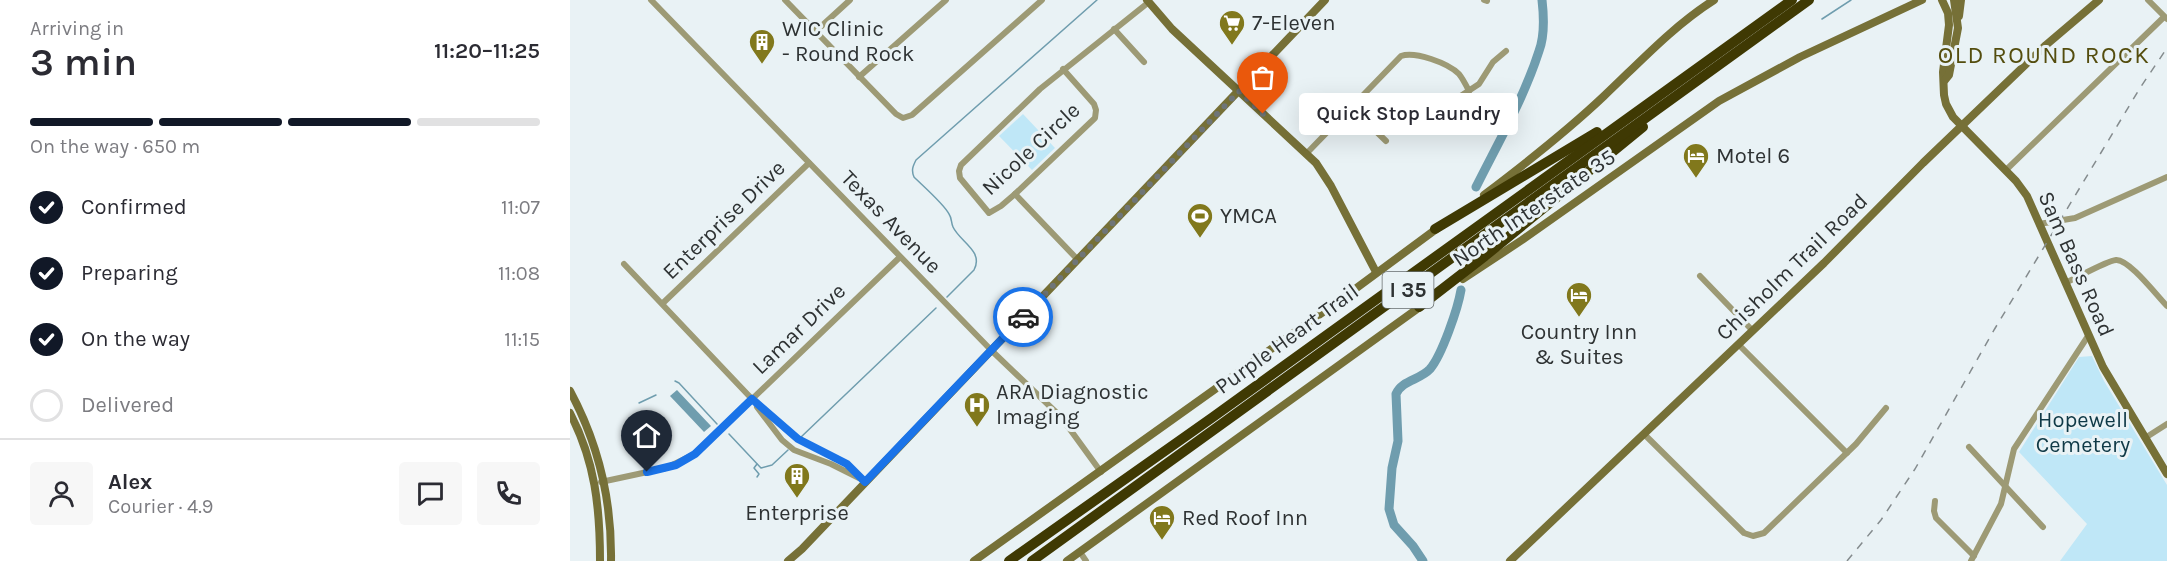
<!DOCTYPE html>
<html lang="en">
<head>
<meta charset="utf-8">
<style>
	:root { --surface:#fff; --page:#f7f7f7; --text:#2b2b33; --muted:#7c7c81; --line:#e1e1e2; --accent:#111827 }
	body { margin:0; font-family:Karla,sans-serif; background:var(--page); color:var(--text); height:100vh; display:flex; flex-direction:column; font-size:22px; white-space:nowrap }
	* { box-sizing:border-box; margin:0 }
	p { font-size:20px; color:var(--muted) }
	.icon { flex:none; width:33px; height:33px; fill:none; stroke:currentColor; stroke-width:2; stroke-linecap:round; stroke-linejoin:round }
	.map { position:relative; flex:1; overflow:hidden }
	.drawer { display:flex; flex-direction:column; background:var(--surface); width:570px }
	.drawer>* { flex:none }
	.pin { position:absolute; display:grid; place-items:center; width:51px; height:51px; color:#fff; margin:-62px -26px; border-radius:50% 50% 50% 0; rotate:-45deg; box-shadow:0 0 6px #0007 }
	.pin .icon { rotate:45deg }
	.courier { position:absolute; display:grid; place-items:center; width:60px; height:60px; margin:-30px; border:4px solid #1a73e8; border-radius:50%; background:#fff; color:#222; box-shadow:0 2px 8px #0007 }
	.bubble { position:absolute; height:42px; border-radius:6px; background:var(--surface); box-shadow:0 6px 24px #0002; font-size:20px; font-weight:600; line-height:42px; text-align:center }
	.summary em { font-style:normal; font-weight:600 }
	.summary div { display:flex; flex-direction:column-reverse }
	.summary { display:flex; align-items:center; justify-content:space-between; height:102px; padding:0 30px }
	h1 { font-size:39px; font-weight:600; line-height:45px }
	.bar { display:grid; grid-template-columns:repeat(4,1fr); gap:9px 6px; align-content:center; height:72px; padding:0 30px }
	.bar i { height:8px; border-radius:4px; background:var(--line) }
	.bar .on { background:var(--accent) }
	.bar p { grid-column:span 4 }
	.line { display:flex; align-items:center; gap:15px; padding:0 30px; border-top:2px solid var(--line) }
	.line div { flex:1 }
	.round { display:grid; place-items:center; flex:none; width:63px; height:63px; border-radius:6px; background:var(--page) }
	ol { padding:0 30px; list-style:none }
	li { display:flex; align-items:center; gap:18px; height:66px }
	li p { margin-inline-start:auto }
	li .icon { padding:6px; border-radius:50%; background:var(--accent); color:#fff; stroke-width:4 }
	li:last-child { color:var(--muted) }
	li i { width:33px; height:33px; border:3px solid var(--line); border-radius:50% }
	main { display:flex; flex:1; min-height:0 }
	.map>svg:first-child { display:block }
	.green { fill:#bfe7f7 }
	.water { fill:#6f9dae }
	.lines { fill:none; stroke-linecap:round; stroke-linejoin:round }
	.stream { stroke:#6f9dae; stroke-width:1.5 }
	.river { stroke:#6f9dae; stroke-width:9 }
	.street { stroke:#9d9a75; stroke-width:6 }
	.secondary { stroke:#767037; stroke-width:8 }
	.highway { stroke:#3f3903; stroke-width:10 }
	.rail { stroke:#848b8d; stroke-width:1.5; stroke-dasharray:8 8; stroke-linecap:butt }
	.done { stroke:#6f7577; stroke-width:6; stroke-dasharray:0 10.8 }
	.route { stroke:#1a73e8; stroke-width:8 }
	.labels { text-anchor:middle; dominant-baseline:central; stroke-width:6; stroke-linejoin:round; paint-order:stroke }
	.shield { fill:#e9f2f5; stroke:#666c6d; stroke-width:1.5 }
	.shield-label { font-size:21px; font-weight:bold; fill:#2e3233 }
	.poi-label { font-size:22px; fill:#2e3233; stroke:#e9f2f5; text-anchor:start }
	.street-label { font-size:22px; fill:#2e3233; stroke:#e9f2f5 }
	.park-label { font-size:22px; fill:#0f3946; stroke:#e9f2f5 }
	.neighbourhood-label { font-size:24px; letter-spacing:1.5px; fill:#544d0e; stroke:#e9f2f5 }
</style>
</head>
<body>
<main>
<section class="drawer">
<div class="summary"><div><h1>3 min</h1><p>Arriving in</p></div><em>11:20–11:25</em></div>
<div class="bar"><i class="on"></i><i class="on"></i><i class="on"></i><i></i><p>On the way · 650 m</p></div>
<ol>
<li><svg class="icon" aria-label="check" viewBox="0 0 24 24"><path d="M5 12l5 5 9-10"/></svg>Confirmed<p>11:07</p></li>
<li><svg class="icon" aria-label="check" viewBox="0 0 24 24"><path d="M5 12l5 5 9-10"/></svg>Preparing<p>11:08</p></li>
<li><svg class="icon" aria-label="check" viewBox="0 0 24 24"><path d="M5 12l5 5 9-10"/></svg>On the way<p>11:15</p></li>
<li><i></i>Delivered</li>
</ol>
<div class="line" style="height:108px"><a class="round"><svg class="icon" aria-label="person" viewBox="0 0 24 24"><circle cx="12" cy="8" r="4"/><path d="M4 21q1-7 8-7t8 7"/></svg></a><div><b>Alex</b><p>Courier · 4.9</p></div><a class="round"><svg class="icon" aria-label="chat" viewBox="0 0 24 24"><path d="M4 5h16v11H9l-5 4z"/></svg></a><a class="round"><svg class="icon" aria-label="phone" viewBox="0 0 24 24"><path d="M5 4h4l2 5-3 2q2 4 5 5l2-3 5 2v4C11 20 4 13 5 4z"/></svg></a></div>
</section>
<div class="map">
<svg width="1597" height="561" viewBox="0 0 1597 561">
	<rect width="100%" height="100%" fill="#e9f2f5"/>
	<g class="green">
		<polygon points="453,114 485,148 462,170 429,136"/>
		<polygon points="1522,356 1534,381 1597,485 1597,561 1490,561 1517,524 1449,452 1509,357"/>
	</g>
	<polygon class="water" points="107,390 141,426 134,432 100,396"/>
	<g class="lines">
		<g class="stream">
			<polyline points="1252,19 1281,0"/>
			<path d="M377,297L404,270C414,251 390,242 383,227C381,223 382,218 379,214C374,204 352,185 344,177C341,170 343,166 346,160L527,0"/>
			<polyline points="105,381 109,383 147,424"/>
			<polyline points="69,403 86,395"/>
			<polyline points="159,434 191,468 202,465 218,450"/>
			<polyline points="230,438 366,308"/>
			<polyline points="187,464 184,468 189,474 187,477"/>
		</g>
		<g class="river">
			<path d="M906,187C928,143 954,98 969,51C975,35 974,17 972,0"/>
			<path d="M853,561L843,546L824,525L819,509L822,468L828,441L826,394C832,380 850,380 860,369C872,355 888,308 891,290"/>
		</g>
		<g class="street">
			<polyline points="81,0 422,351 491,417 531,472"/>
			<polyline points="215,0 326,114 333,118 342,115 472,0"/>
			<polyline points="914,0 917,1"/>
			<polyline points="1578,0 1597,19"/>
			<polyline points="544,29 574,62"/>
			<polyline points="245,32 280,0"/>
			<polyline points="493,69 524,104 526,110 525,118 445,194 431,206 419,213 390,178 389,171 391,165 470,89 579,2"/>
			<polyline points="289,77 376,0"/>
			<polyline points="781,107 816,141"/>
			<polyline points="887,120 881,108 883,101 909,84 923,62 936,51"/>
			<path d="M737,153L831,56C845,51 878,63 889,74C893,79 896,85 899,91"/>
			<polyline points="1436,170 1594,17"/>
			<polyline points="445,194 508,260"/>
			<polyline points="1469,224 1505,218 1597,177"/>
			<polyline points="54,264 182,399 228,439 277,464 295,482"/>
			<polyline points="1130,276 1182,330"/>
			<path d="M1495,283C1507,278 1536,261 1546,260C1559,259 1587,296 1597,306"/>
			<polyline points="93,303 239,163"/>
			<polyline points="1168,344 1277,453"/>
			<polyline points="187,407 212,440 224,450 261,464 289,478"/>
			<polyline points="1074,434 1174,533 1183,536 1194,533 1286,444 1316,408"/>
			<polyline points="1575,438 1597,424"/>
			<polyline points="1399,447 1473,527"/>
			<polyline points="31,482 96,468 125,454 330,257"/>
			<polyline points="1365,501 1364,511 1366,518 1404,556"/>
			<polyline points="510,552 516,561"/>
			<polyline points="1401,561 1431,504 1444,449 1518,336"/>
		</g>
		<g class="secondary">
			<polyline points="577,0 602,29 746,163 761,186 806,272"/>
			<polyline points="1372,0 1378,13 1379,25 1373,72 1374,95 1376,104 1383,117 1446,181 1457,196 1533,367 1597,474"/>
			<polyline points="1389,16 1391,0"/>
			<polyline points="1375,80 1379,75 1388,28 1384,0"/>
			<path d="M914,195C955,164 996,132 1034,96C1069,63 1103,26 1144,0"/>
			<polyline points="893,279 952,240 1149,101 1230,57 1352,0"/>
			<path d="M0,391C29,445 42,500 41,561"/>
			<path d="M0,413C25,461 30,507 30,561"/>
			<polyline points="218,561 232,549 755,0"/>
			<polyline points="404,561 777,295 869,227"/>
			<polyline points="497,561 854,304"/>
			<polyline points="940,561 1254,263 1353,163 1476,45 1529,0"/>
		</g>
		<g class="highway">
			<polyline points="865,229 1027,132"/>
			<polyline points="849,307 915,256 1073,127"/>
			<polyline points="439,561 643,417 1222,0"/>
			<polyline points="462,561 1239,0"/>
		</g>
		<polyline class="rail" points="1277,561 1311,520 1345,469 1424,330 1570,88 1597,48"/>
	</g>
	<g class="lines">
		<polyline class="done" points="453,317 669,91 693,114"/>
		<polyline class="route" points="77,472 106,465 125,454 182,399 228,439 277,464 295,482 453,317"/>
	</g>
	<defs>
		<g id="supermarket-pin" transform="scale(1.35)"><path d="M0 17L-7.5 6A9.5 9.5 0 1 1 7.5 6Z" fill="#81781c" stroke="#e9f2f5"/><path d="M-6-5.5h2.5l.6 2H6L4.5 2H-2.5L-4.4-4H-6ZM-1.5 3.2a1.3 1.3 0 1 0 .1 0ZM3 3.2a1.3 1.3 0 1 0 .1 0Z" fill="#fff"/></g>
		<g id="building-pin" transform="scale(1.35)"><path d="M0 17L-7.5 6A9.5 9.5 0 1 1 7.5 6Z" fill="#81781c" stroke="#e9f2f5"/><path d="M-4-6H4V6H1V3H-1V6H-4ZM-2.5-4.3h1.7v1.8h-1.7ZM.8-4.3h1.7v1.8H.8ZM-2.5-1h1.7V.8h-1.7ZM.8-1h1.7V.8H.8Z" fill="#fff"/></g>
		<g id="hotel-pin" transform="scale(1.35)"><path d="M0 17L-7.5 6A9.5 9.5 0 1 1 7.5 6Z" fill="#81781c" stroke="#e9f2f5"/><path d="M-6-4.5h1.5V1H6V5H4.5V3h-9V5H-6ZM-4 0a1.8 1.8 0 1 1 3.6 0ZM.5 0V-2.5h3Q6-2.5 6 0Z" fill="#fff"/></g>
		<g id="stadium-pin" transform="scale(1.35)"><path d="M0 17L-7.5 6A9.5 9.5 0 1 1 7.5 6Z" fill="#81781c" stroke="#e9f2f5"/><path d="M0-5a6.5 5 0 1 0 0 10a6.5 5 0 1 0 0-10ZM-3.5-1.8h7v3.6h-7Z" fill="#fff"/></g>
		<g id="hospital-pin" transform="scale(1.35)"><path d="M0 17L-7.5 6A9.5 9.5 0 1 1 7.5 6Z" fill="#81781c" stroke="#e9f2f5"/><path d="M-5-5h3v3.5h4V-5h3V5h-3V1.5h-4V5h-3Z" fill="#fff"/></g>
	</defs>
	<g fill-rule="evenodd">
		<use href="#supermarket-pin" x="662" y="23"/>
		<use href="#building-pin" x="192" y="42"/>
		<use href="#hotel-pin" x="1126" y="156"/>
		<use href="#stadium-pin" x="630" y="216"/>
		<use href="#hotel-pin" x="1009" y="295"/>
		<use href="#hospital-pin" x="407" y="405"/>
		<use href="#building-pin" x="227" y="476"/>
		<use href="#hotel-pin" x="592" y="518"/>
	</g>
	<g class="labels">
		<rect class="shield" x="812.5" y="272" width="51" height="36" rx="4.5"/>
		<g class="shield-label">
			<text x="838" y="290">I 35</text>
		</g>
		<g class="poi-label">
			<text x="682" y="23">7-Eleven</text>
			<text x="212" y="29">WIC Clinic<tspan x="212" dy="25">- Round Rock</tspan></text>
			<text x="1146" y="156">Motel 6</text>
			<text x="650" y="216">YMCA</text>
			<text x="1009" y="332" text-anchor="middle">Country Inn<tspan x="1009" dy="25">&amp; Suites</tspan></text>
			<text x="426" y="392">ARA Diagnostic<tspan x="426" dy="25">Imaging</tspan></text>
			<text x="227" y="513" text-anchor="middle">Enterprise</text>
			<text x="612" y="518">Red Roof Inn</text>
		</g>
		<g class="street-label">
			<text transform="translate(461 149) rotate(-43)">Nicole Circle</text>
			<text transform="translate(964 208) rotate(-34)">North Interstate 35</text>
			<text transform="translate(154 220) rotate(-44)">Enterprise Drive</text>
			<text transform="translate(321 222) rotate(46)">Texas Avenue</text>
			<text transform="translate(1506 264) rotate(66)">Sam Bass Road</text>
			<text transform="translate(1222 267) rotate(-44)">Chisholm Trail Road</text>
			<text transform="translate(229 329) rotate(-44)">Lamar Drive</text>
			<text transform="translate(717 339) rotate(-36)">Purple Heart Trail</text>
		</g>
		<g class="park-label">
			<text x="1513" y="420">Hopewell<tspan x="1513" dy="25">Cemetery</tspan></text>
		</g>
		<g class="neighbourhood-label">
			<text x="1474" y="55">OLD ROUND ROCK</text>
		</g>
	</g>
</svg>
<div class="pin" style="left:693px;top:114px;background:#ea580c"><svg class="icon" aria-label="bag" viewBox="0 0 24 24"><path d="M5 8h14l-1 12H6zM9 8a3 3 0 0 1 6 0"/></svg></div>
<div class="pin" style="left:77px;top:472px;background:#1f2937"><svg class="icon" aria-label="home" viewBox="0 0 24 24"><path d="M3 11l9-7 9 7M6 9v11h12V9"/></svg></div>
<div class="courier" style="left:453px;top:317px"><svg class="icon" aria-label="car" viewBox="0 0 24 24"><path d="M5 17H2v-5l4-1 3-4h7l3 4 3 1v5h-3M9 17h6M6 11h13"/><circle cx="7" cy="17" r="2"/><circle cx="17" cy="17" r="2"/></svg></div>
<div class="bubble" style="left:729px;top:93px;width:219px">Quick Stop Laundry</div>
</div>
</main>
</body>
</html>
